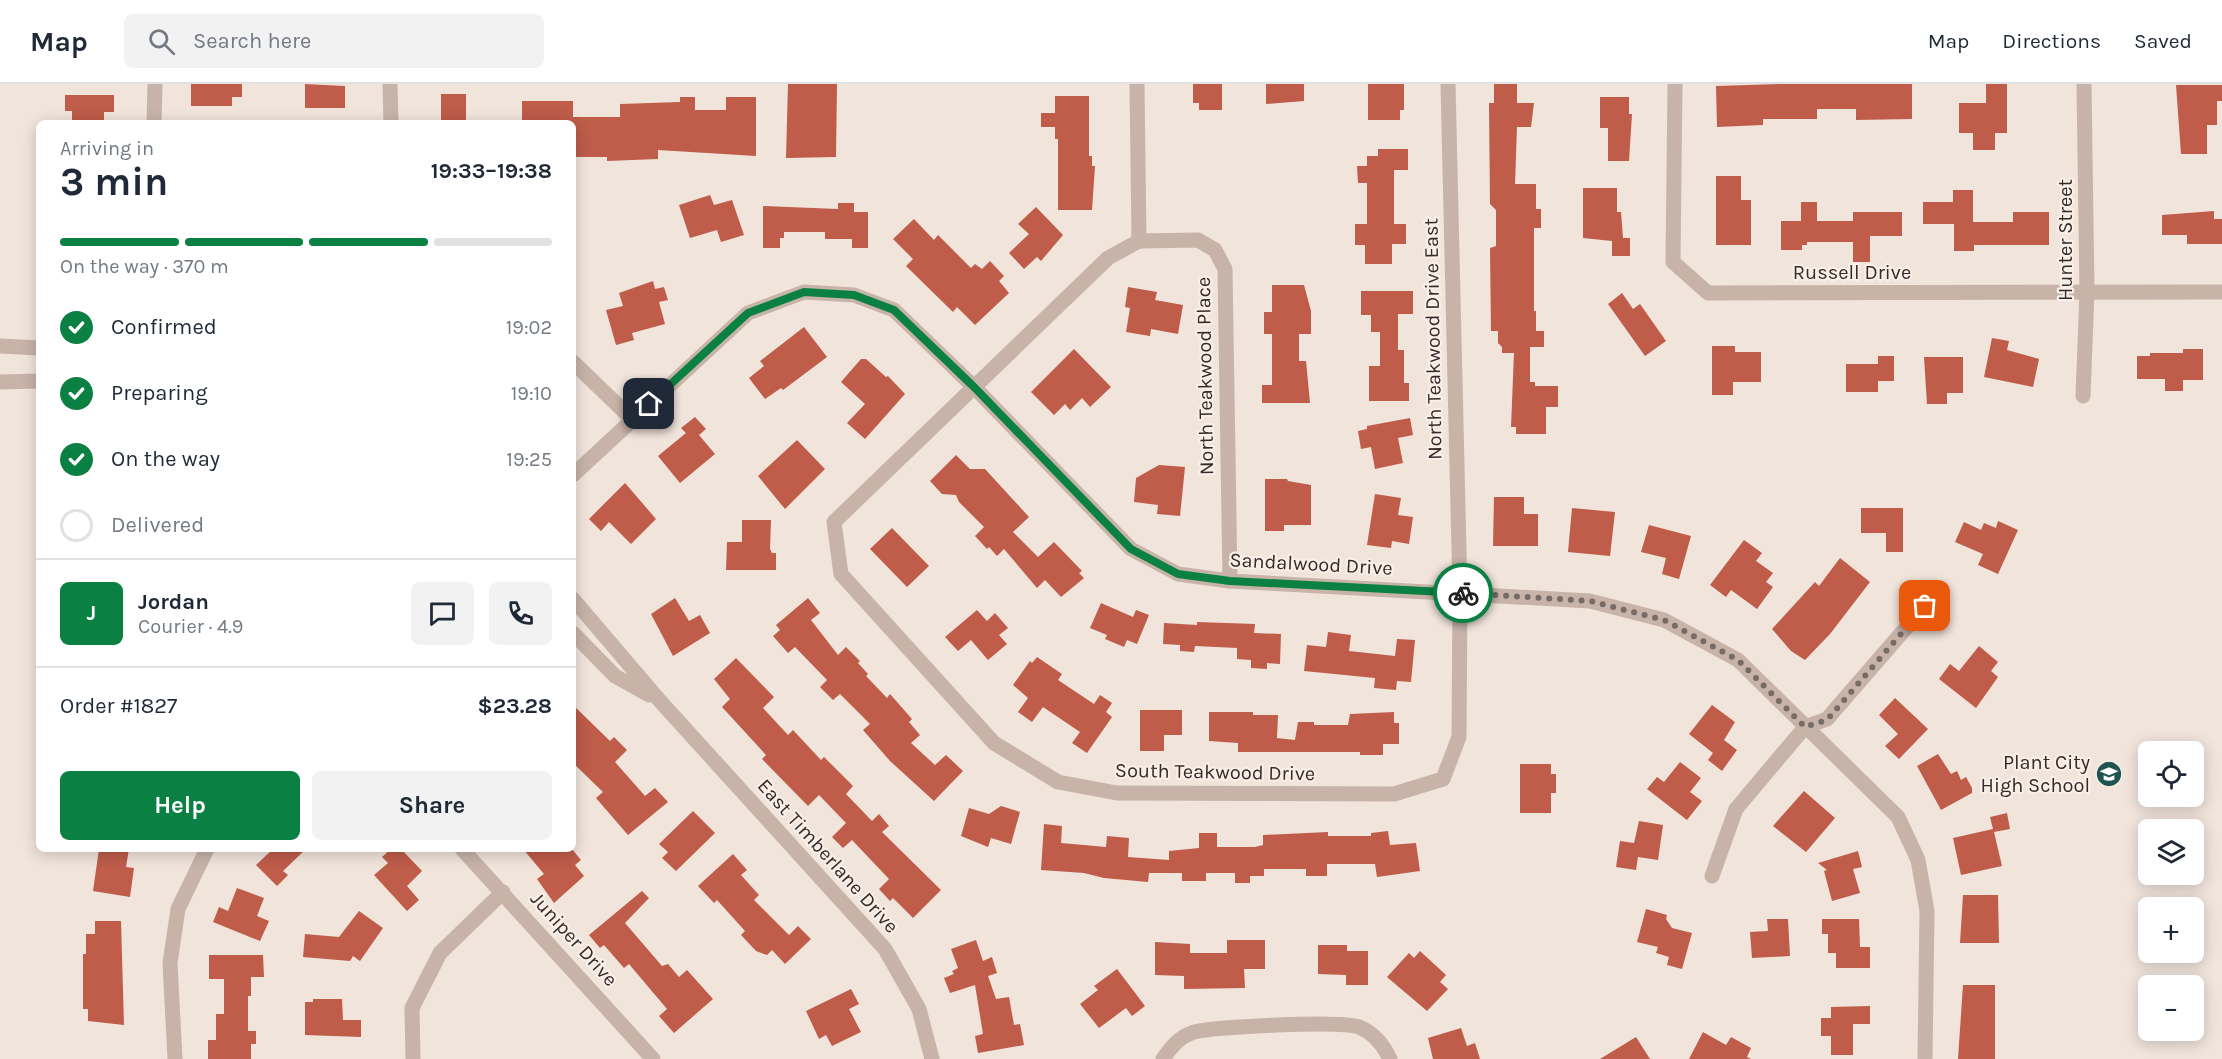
<!DOCTYPE html>
<html lang="en">
<head>
<meta charset="utf-8">
<style>
	:root { --surface:#fff; --page:#f2f2f3; --text:#1f2937; --muted:#747a83; --line:#e0e1e3; --accent:#0b8043 }
	body { margin:0; font-family:Karla,sans-serif; background:var(--page); color:var(--text); height:100vh; display:flex; flex-direction:column; font-size:22px; white-space:nowrap }
	* { box-sizing:border-box; margin:0 }
	p { font-size:20px; color:var(--muted) }
	.icon { flex:none; width:33px; height:33px; fill:none; stroke:currentColor; stroke-width:2; stroke-linecap:round; stroke-linejoin:round }
	.map { position:relative; flex:1; overflow:hidden }
	.panel { position:absolute; left:36px; top:36px; width:540px; height:732px; display:flex; flex-direction:column; background:var(--surface); border-radius:9px; box-shadow:0 3px 15px #0003 }
	.panel>* { flex:none }
	.buttons { position:absolute; left:2138px; top:657px; display:grid; gap:12px }
	.buttons a { display:grid; place-items:center; width:66px; height:66px; border-radius:9px; background:var(--surface); box-shadow:0 3px 15px #0003; font-size:30px }
	.pin { position:absolute; display:grid; place-items:center; width:51px; height:51px; color:#fff; margin:-26px; border-radius:12px; box-shadow:0 3px 9px #0006 }
	.courier { position:absolute; display:grid; place-items:center; width:60px; height:60px; margin:-30px; border:4px solid #0b8043; border-radius:50%; background:#fff; color:#222; box-shadow:0 2px 8px #0007 }
	.summary em { font-style:normal; font-weight:700 }
	.summary div { display:flex; flex-direction:column-reverse }
	.summary { display:flex; align-items:center; justify-content:space-between; height:102px; padding:0 24px }
	h1 { font-size:39px; font-weight:700; line-height:45px }
	.bar { display:grid; grid-template-columns:repeat(4,1fr); gap:9px 6px; align-content:center; height:72px; padding:0 24px }
	.bar i { height:8px; border-radius:4px; background:var(--line) }
	.bar .on { background:var(--accent) }
	.bar p { grid-column:span 4 }
	.line { display:flex; align-items:center; gap:15px; padding:0 24px; border-top:2px solid var(--line) }
	.line div { flex:1 }
	.round { display:grid; place-items:center; flex:none; width:63px; height:63px; border-radius:9px; background:var(--page) }
	ol { padding:0 24px; list-style:none }
	li { display:flex; align-items:center; gap:18px; height:66px }
	li p { margin-inline-start:auto }
	li .icon { padding:6px; border-radius:50%; background:var(--accent); color:#fff; stroke-width:4 }
	li:last-child { color:var(--muted) }
	li i { width:33px; height:33px; border:3px solid var(--line); border-radius:50% }
	.primary-button { display:flex; gap:12px; margin-top:auto; padding:12px 24px }
	.primary-button a { flex:1; height:69px; border-radius:9px; background:var(--accent); color:#fff; font-size:24px; font-weight:700; line-height:69px; text-align:center }
	.primary-button a+a { background:var(--page); color:var(--text) }
	header { display:flex; align-items:center; gap:36px; box-sizing:border-box; height:84px; padding:0 30px; background:var(--surface); border-bottom:2px solid var(--line) }
	header strong { font-size:28px }
	nav { display:flex; gap:33px; margin-inline-start:auto; font-size:21px }
	.search { width:420px; height:54px; background:var(--page); display:flex; align-items:center; gap:15px; box-sizing:border-box; padding:0 21px; border-radius:9px; color:var(--muted); font-size:22px }
	.map>svg:first-child { display:block }
	.building { fill:#bf5c4a }
	.lines { fill:none; stroke-linecap:round; stroke-linejoin:round }
	.street { stroke:#c7b3a8; stroke-width:15 }
	.done { stroke:#766b67; stroke-width:6; stroke-dasharray:0 10.8 }
	.route { stroke:#0b8043; stroke-width:8 }
	.labels { text-anchor:middle; dominant-baseline:central; stroke-width:4.5; stroke-linejoin:round; paint-order:stroke }
	.street-label { font-size:20px; fill:#352a28; stroke:#f8efe7 }
	.poi-label { font-size:20px; fill:#352a28; stroke:#f8efe7; text-anchor:end }
</style>
</head>
<body>
<header>
<strong>Map</strong>
<div class="search"><svg class="icon" aria-label="search" viewBox="0 0 24 24"><circle cx="10" cy="10" r="6"/><path d="M15 15l6 6"/></svg>Search here</div>
<nav><a>Map</a><a>Directions</a><a>Saved</a></nav>
</header>
<div class="map">
<svg width="2222" height="975" viewBox="0 0 2222 975">
	<rect width="100%" height="100%" fill="#f0e4db"/>
	<g class="building">
		<polygon points="191,0 242,0 242,13 232,13 232,22 191,22"/>
		<polygon points="305,0 345,2 345,24 305,24"/>
		<polygon points="788,0 837,0 836,73 786,74"/>
		<polygon points="1193,0 1222,0 1222,26 1199,26 1199,19 1193,19"/>
		<polygon points="1266,0 1304,0 1304,17 1266,20"/>
		<polygon points="1368,0 1404,0 1404,26 1400,26 1400,36 1368,36"/>
		<polygon points="1494,0 1517,0 1517,19 1534,19 1531,43 1517,43 1515,100 1536,100 1536,125 1541,125 1541,144 1534,144 1534,227 1536,227 1536,247 1544,247 1544,263 1530,263 1530,298 1535,298 1535,302 1558,302 1558,323 1546,323 1546,350 1516,350 1516,343 1511,343 1514,269 1502,269 1502,263 1498,259 1498,247 1491,247 1490,164 1496,162 1496,126 1490,120 1489,19 1494,19"/>
		<polygon points="1781,0 1912,0 1912,35 1856,36 1856,25 1817,25 1817,35 1763,35 1763,41 1717,43 1716,2"/>
		<polygon points="1986,0 2007,0 2007,49 1995,49 1995,66 1973,66 1973,49 1959,49 1959,19 1986,19"/>
		<polygon points="2176,1 2222,1 2222,17 2217,17 2217,41 2207,41 2207,70 2181,70"/>
		<rect x="441" y="10" width="25" height="29"/>
		<polygon points="65,11 114,11 114,28 104,28 104,39 72,39 72,27 65,27"/>
		<polygon points="1055,12 1089,12 1089,72 1092,72 1092,82 1095,82 1092,126 1058,126 1058,55 1055,55 1055,43 1041,43 1041,29 1055,29"/>
		<polygon points="680,13 695,13 695,26 726,26 726,13 756,13 756,72 658,66 658,75 607,77 607,73 573,73 573,33 620,33 620,20 680,18"/>
		<polygon points="1600,13 1629,13 1629,30 1632,30 1629,77 1608,77 1608,44 1600,44"/>
		<rect x="522" y="17" width="51" height="22"/>
		<polygon points="1378,65 1408,65 1408,86 1394,86 1394,140 1406,140 1406,160 1392,160 1392,180 1365,180 1365,161 1355,161 1355,140 1367,140 1367,99 1358,99 1357,82 1367,82 1367,72 1378,72"/>
		<polygon points="1716,92 1741,92 1741,116 1751,116 1751,161 1716,161"/>
		<polygon points="1583,104 1617,104 1617,128 1621,128 1623,154 1630,154 1630,172 1612,172 1612,157 1583,154"/>
		<polygon points="1953,106 1973,106 1973,138 2013,138 2013,128 2049,128 2049,161 1974,161 1974,167 1954,167 1954,140 1923,140 1923,118 1953,118"/>
		<polygon points="710,111 714,121 732,116 744,151 721,158 717,146 690,154 679,121"/>
		<polygon points="1801,118 1817,118 1817,137 1853,137 1853,128 1902,128 1902,152 1870,152 1870,178 1853,178 1853,158 1807,158 1807,161 1802,161 1802,166 1781,166 1781,137 1801,137"/>
		<polygon points="838,119 854,119 854,128 868,128 868,164 852,164 852,155 825,155 825,148 784,148 784,154 780,154 780,164 763,164 763,122 838,125"/>
		<polygon points="1036,123 1063,151 1041,177 1037,173 1024,185 1009,169 1029,150 1018,140"/>
		<polygon points="2214,127 2214,135 2222,135 2222,160 2187,160 2187,151 2162,151 2162,131"/>
		<polygon points="914,135 934,156 938,151 971,184 975,180 982,185 990,177 1004,192 999,197 1009,209 975,241 957,223 953,228 906,182 913,175 893,155"/>
		<polygon points="653,197 655,205 664,203 668,216 659,218 665,240 632,249 634,256 616,261 606,226 623,222 619,209"/>
		<polygon points="1272,201 1304,201 1311,227 1311,250 1299,250 1299,277 1306,277 1310,319 1262,319 1262,301 1272,301 1272,250 1264,250 1264,228 1272,228"/>
		<polygon points="1128,203 1157,208 1155,216 1183,221 1178,250 1151,245 1150,252 1126,248 1130,224 1125,223"/>
		<polygon points="1361,207 1413,207 1413,230 1398,230 1398,266 1404,266 1404,299 1409,299 1409,317 1369,317 1369,282 1380,282 1380,248 1371,248 1371,231 1361,231"/>
		<polygon points="1622,209 1633,225 1640,220 1666,257 1645,272 1608,220"/>
		<polygon points="804,243 827,273 783,306 781,304 765,315 749,294 764,282 760,277"/>
		<polygon points="1992,254 2009,257 2007,266 2039,275 2033,303 1984,293"/>
		<polygon points="1712,262 1735,262 1735,268 1761,268 1761,298 1733,298 1733,311 1712,311"/>
		<polygon points="1074,265 1111,303 1090,323 1082,314 1070,326 1065,320 1054,331 1031,308"/>
		<polygon points="2183,265 2203,265 2203,296 2183,296 2183,307 2165,307 2165,295 2137,295 2137,272 2150,272 2150,269 2183,269"/>
		<polygon points="1878,272 1894,272 1894,297 1878,297 1878,308 1846,308 1846,280 1878,280"/>
		<polygon points="1924,273 1963,273 1963,309 1947,309 1947,320 1927,320"/>
		<polygon points="861,275 866,275 886,293 888,292 905,310 865,355 847,339 865,320 841,298"/>
		<polygon points="695,333 706,345 699,351 715,370 680,399 658,372 686,349 681,344"/>
		<polygon points="1410,334 1413,351 1398,354 1403,379 1375,385 1371,363 1361,365 1358,347 1367,345 1367,342"/>
		<polygon points="797,356 825,385 785,425 758,392"/>
		<polygon points="956,371 970,385 985,385 1029,433 1013,448 1038,473 1054,458 1082,487 1079,489 1084,494 1061,513 1045,496 1037,504 1004,465 997,472 989,463 987,465 975,452 984,443 959,418 956,411 942,410 930,397"/>
		<polygon points="1159,381 1185,383 1180,432 1157,430 1158,421 1134,418 1136,394"/>
		<polygon points="1265,395 1287,395 1288,397 1311,401 1311,441 1284,441 1284,447 1265,447"/>
		<polygon points="625,399 656,435 631,460 609,438 601,447 589,435"/>
		<polygon points="1375,410 1401,414 1398,431 1413,433 1409,460 1392,457 1391,464 1367,461"/>
		<polygon points="1494,413 1524,413 1524,430 1538,430 1538,462 1493,462"/>
		<polygon points="1572,424 1615,428 1610,472 1568,468"/>
		<polygon points="1861,424 1903,424 1903,468 1886,468 1886,449 1861,449"/>
		<polygon points="742,436 771,436 770,465 772,469 776,469 776,486 726,486 727,458 742,458"/>
		<polygon points="1998,437 2018,446 1998,490 1978,481 1983,470 1955,458 1964,438 1981,446 1984,439 1996,444"/>
		<polygon points="1649,441 1691,452 1679,495 1662,490 1666,474 1641,468"/>
		<polygon points="892,444 929,482 907,503 870,465"/>
		<polygon points="1744,456 1762,469 1756,477 1773,489 1766,498 1773,503 1757,525 1731,506 1726,513 1710,501"/>
		<polygon points="1840,474 1870,498 1830,550 1805,576 1791,567 1772,545 1815,498 1819,502"/>
		<polygon points="675,514 689,537 700,531 710,549 673,572 651,530"/>
		<polygon points="808,514 820,529 811,536 838,571 846,563 860,577 858,579 868,590 866,592 887,614 890,610 912,635 909,638 920,651 911,659 935,681 946,671 963,687 934,717 890,677 863,646 870,640 840,610 833,616 820,603 827,596 795,563 788,569 773,552 780,546 776,541"/>
		<polygon points="1101,519 1133,533 1136,526 1149,531 1137,560 1127,556 1124,563 1105,555 1107,551 1090,544"/>
		<polygon points="977,526 987,537 995,529 1008,544 999,551 1007,560 988,576 971,556 958,567 945,553"/>
		<polygon points="1197,538 1255,540 1254,549 1281,550 1280,580 1267,579 1267,585 1251,584 1251,576 1237,575 1237,564 1195,562 1194,568 1180,567 1180,561 1163,560 1164,539 1197,541"/>
		<polygon points="1328,548 1351,551 1349,567 1395,572 1397,555 1415,556 1411,598 1397,597 1396,606 1374,604 1375,594 1304,587 1307,561 1326,563"/>
		<polygon points="1979,562 1998,578 1991,587 1998,593 1976,624 1939,595 1950,580 1959,587"/>
		<polygon points="1037,573 1062,590 1058,596 1094,620 1100,611 1112,619 1106,628 1112,633 1087,669 1072,659 1080,648 1043,623 1032,638 1018,628 1028,614 1013,601 1030,577 1032,579"/>
		<polygon points="736,574 774,613 763,624 788,651 793,646 821,676 824,673 853,702 846,710 872,737 879,730 889,742 882,748 941,806 913,834 893,814 890,817 879,805 889,795 852,756 843,764 832,753 846,739 819,711 808,722 762,675 766,671 722,623 730,615 714,595"/>
		<polygon points="1895,614 1928,645 1899,675 1885,662 1898,650 1879,631"/>
		<polygon points="573,621 610,657 614,653 627,666 615,678 645,712 655,704 668,718 628,751 596,714 603,708 573,679"/>
		<polygon points="1712,621 1735,638 1724,656 1737,666 1722,687 1708,676 1713,669 1689,650"/>
		<polygon points="1140,626 1182,626 1182,651 1164,651 1164,667 1140,667"/>
		<polygon points="1209,628 1253,628 1253,631 1278,631 1277,654 1295,656 1298,638 1314,638 1314,641 1348,641 1350,630 1394,628 1394,639 1399,639 1399,660 1383,660 1383,671 1360,671 1360,668 1238,668 1238,659 1209,657"/>
		<polygon points="1938,670 1951,690 1957,687 1961,696 1966,693 1972,704 1972,709 1941,726 1917,682"/>
		<polygon points="1680,678 1701,694 1690,708 1702,717 1687,736 1647,705 1657,693 1664,698"/>
		<polygon points="1520,680 1551,680 1551,690 1556,690 1556,709 1551,709 1551,729 1520,729"/>
		<polygon points="1804,707 1835,734 1806,768 1773,742"/>
		<polygon points="1001,722 1020,728 1011,760 991,754 988,763 961,752 969,724 989,730"/>
		<polygon points="693,727 715,749 676,787 662,774 668,768 659,760"/>
		<polygon points="2007,729 2010,745 1994,748 2002,782 1961,791 1953,754 1993,745 1990,733"/>
		<polygon points="1639,737 1663,741 1658,776 1638,773 1636,786 1616,783 1620,757 1634,759"/>
		<polygon points="1044,740 1062,742 1061,759 1106,763 1107,752 1129,754 1128,773 1169,776 1169,767 1199,764 1199,749 1217,749 1217,763 1255,763 1263,761 1263,751 1328,748 1328,752 1371,752 1371,749 1388,747 1390,761 1416,759 1420,787 1377,793 1375,780 1327,780 1327,792 1306,792 1306,785 1264,785 1264,792 1250,792 1250,799 1235,799 1235,789 1206,789 1206,797 1182,797 1182,789 1149,789 1148,798 1104,794 1084,789 1041,786"/>
		<polygon points="99,765 129,765 126,783 134,784 130,813 93,807"/>
		<polygon points="273,765 306,765 283,787 288,791 277,802 256,781"/>
		<polygon points="391,765 401,765 422,787 407,802 419,816 407,827 374,791 388,779 382,773"/>
		<polygon points="523,765 572,765 581,776 575,781 584,792 554,819 537,795 544,790"/>
		<polygon points="1858,767 1862,783 1853,785 1860,809 1832,817 1824,787 1827,786 1818,779"/>
		<polygon points="733,770 747,786 741,791 759,811 754,816 789,851 798,842 811,855 785,880 772,866 767,871 756,867 741,851 745,847 717,816 714,819 698,802"/>
		<polygon points="237,804 264,814 257,832 269,837 260,857 213,838 219,823 228,827"/>
		<polygon points="642,807 649,814 625,839 662,882 668,880 679,893 687,886 713,915 674,949 659,932 667,925 629,880 624,884 604,861 600,864 589,851"/>
		<polygon points="1963,811 1998,811 1999,859 1960,859"/>
		<polygon points="1646,825 1667,831 1666,835 1672,844 1692,849 1682,885 1667,881 1669,873 1656,869 1658,863 1637,858"/>
		<polygon points="359,827 383,844 360,877 353,872 350,877 303,873 305,850 339,853"/>
		<polygon points="1767,835 1788,835 1790,872 1752,874 1750,848 1768,847"/>
		<polygon points="1822,835 1859,835 1860,863 1870,863 1870,884 1836,884 1836,869 1828,869 1828,850 1822,850"/>
		<polygon points="95,837 121,837 124,941 88,937 88,925 83,925 83,870 86,870 86,850 95,850"/>
		<polygon points="976,856 983,877 992,873 997,889 988,892 996,915 1009,913 1014,941 1020,940 1024,961 978,969 975,952 983,950 975,901 950,909 944,894 954,890 952,887 958,884 951,865"/>
		<polygon points="1227,856 1265,856 1265,885 1244,885 1245,904 1184,905 1184,892 1155,891 1155,858 1190,860 1190,869 1227,869"/>
		<polygon points="1318,861 1347,861 1347,867 1368,867 1368,901 1346,901 1346,891 1318,890"/>
		<polygon points="1420,867 1446,891 1440,898 1448,905 1427,927 1387,893 1409,869 1414,874"/>
		<polygon points="209,871 263,871 264,893 251,893 251,912 248,912 248,947 256,947 256,960 251,960 251,975 208,975 208,956 216,956 216,930 224,930 224,895 209,895"/>
		<polygon points="1117,885 1145,922 1132,932 1126,924 1099,944 1080,920 1098,906 1094,902"/>
		<polygon points="1963,901 1995,901 1995,975 1958,975"/>
		<polygon points="851,905 859,920 849,925 861,948 832,962 826,951 819,955 806,927"/>
		<polygon points="313,915 342,915 343,936 361,936 361,953 305,951 305,918 313,918"/>
		<polygon points="1870,922 1870,940 1853,940 1853,971 1831,971 1831,952 1821,952 1821,934 1831,934 1831,923"/>
		<polygon points="1461,944 1467,962 1475,959 1480,975 1433,975 1428,954"/>
		<polygon points="1703,948 1726,961 1731,953 1751,964 1747,973 1751,975 1689,975"/>
		<polygon points="1636,953 1650,975 1600,975"/>
	</g>
	<g class="lines">
		<g class="street">
			<polyline points="390,0 391,39"/>
			<polyline points="1137,0 1139,157"/>
			<polyline points="1675,0 1673,178 1708,209 2222,208"/>
			<polyline points="154,39 155,0"/>
			<polyline points="0,262 39,264"/>
			<polyline points="573,278 633,336"/>
			<polyline points="0,298 39,297"/>
			<polyline points="2083,312 2087,208 2084,0"/>
			<polyline points="573,391 748,229 804,208 854,211 894,226 975,304 1131,465 1178,490 1230,497 1590,517 1664,536 1738,576 1898,733 1918,776 1927,827 1925,975"/>
			<polyline points="1230,497 1225,185 1215,166 1198,156 1139,157 1108,174 834,438 841,490 994,659 1058,698 1117,709 1394,710 1443,695 1459,653 1460,509 1448,0"/>
			<polyline points="573,515 660,617 885,865 919,925 932,975"/>
			<polyline points="573,549 615,592 649,611"/>
			<polyline points="1805,643 1827,635 1925,522"/>
			<polyline points="462,765 653,975"/>
			<polyline points="1712,792 1736,725 1805,643"/>
			<polyline points="175,975 170,879 178,825 207,765"/>
			<polyline points="413,975 412,924 440,869 503,808"/>
			<path d="M1163,975C1171,963 1179,953 1194,948C1214,943 1341,936 1359,943C1374,949 1384,962 1390,975"/>
		</g>
	</g>
	<g class="lines">
		<polyline class="done" points="1463,509 1590,517 1664,536 1738,576 1805,643 1827,636 1925,522"/>
		<polyline class="route" points="649,320 748,229 804,208 854,211 894,226 975,304 1131,465 1178,490 1230,497 1463,509"/>
	</g>
	<defs>
		<g id="school-disc" transform="scale(1.35)"><circle r="9.5" fill="#205452" stroke="#f8efe7"/><path d="M0-5L7-2L0 1L-7-2ZM-4 1L0 2.5L4 1V4Q0 6-4 4Z" fill="#fff"/></g>
	</defs>
	<g fill-rule="evenodd">
		<use href="#school-disc" x="2109" y="690"/>
	</g>
	<g class="labels">
		<g class="street-label">
			<text transform="translate(2065 156) rotate(-90)">Hunter Street</text>
			<text x="1852" y="188">Russell Drive</text>
			<text transform="translate(1433 255) rotate(-91)">North Teakwood Drive East</text>
			<text transform="translate(1205 292) rotate(-91)">North Teakwood Place</text>
			<text transform="translate(1311 480) rotate(3)">Sandalwood Drive</text>
			<text transform="translate(1215 688) rotate(1)">South Teakwood Drive</text>
			<text transform="translate(828 772) rotate(48)">East Timberlane Drive</text>
			<text transform="translate(574 855) rotate(48)">Juniper Drive</text>
		</g>
		<g class="poi-label">
			<text x="2090" y="678">Plant City<tspan x="2090" dy="23">High School</tspan></text>
		</g>
	</g>
</svg>
<div class="buttons">
<a><svg class="icon" aria-label="locate" viewBox="0 0 24 24"><circle cx="12" cy="12" r="6"/><path d="M12 2v4M12 18v4M2 12h4M18 12h4"/></svg></a>
<a><svg class="icon" aria-label="layers" viewBox="0 0 24 24"><path d="M12 4l9 5-9 5-9-5zM3 14l9 5 9-5"/></svg></a>
<a>+</a>
<a>−</a>
</div>
<div class="pin" style="left:1925px;top:522px;background:#ea580c"><svg class="icon" aria-label="bag" viewBox="0 0 24 24"><path d="M5 8h14l-1 12H6zM9 8a3 3 0 0 1 6 0"/></svg></div>
<div class="pin" style="left:649px;top:320px;background:#1f2937"><svg class="icon" aria-label="home" viewBox="0 0 24 24"><path d="M3 11l9-7 9 7M6 9v11h12V9"/></svg></div>
<div class="courier" style="left:1463px;top:509px"><svg class="icon" aria-label="bike" viewBox="0 0 24 24"><circle cx="6" cy="16" r="4"/><circle cx="18" cy="16" r="4"/><path d="M6 16l4-8h5l3 8M10 8l3 8H6M13 5h3"/></svg></div>
<section class="panel">
<div class="summary"><div><h1>3 min</h1><p>Arriving in</p></div><em>19:33–19:38</em></div>
<div class="bar"><i class="on"></i><i class="on"></i><i class="on"></i><i></i><p>On the way · 370 m</p></div>
<ol>
<li><svg class="icon" aria-label="check" viewBox="0 0 24 24"><path d="M5 12l5 5 9-10"/></svg>Confirmed<p>19:02</p></li>
<li><svg class="icon" aria-label="check" viewBox="0 0 24 24"><path d="M5 12l5 5 9-10"/></svg>Preparing<p>19:10</p></li>
<li><svg class="icon" aria-label="check" viewBox="0 0 24 24"><path d="M5 12l5 5 9-10"/></svg>On the way<p>19:25</p></li>
<li><i></i>Delivered</li>
</ol>
<div class="line" style="height:108px"><b class="round" style="background:var(--accent);color:#fff">J</b><div><b>Jordan</b><p>Courier · 4.9</p></div><a class="round"><svg class="icon" aria-label="chat" viewBox="0 0 24 24"><path d="M4 5h16v11H9l-5 4z"/></svg></a><a class="round"><svg class="icon" aria-label="phone" viewBox="0 0 24 24"><path d="M5 4h4l2 5-3 2q2 4 5 5l2-3 5 2v4C11 20 4 13 5 4z"/></svg></a></div>
<div class="line" style="height:78px"><div>Order #1827</div><b>$23.28</b></div>
<div class="primary-button"><a>Help</a><a>Share</a></div>
</section>
</div>
</body>
</html>
